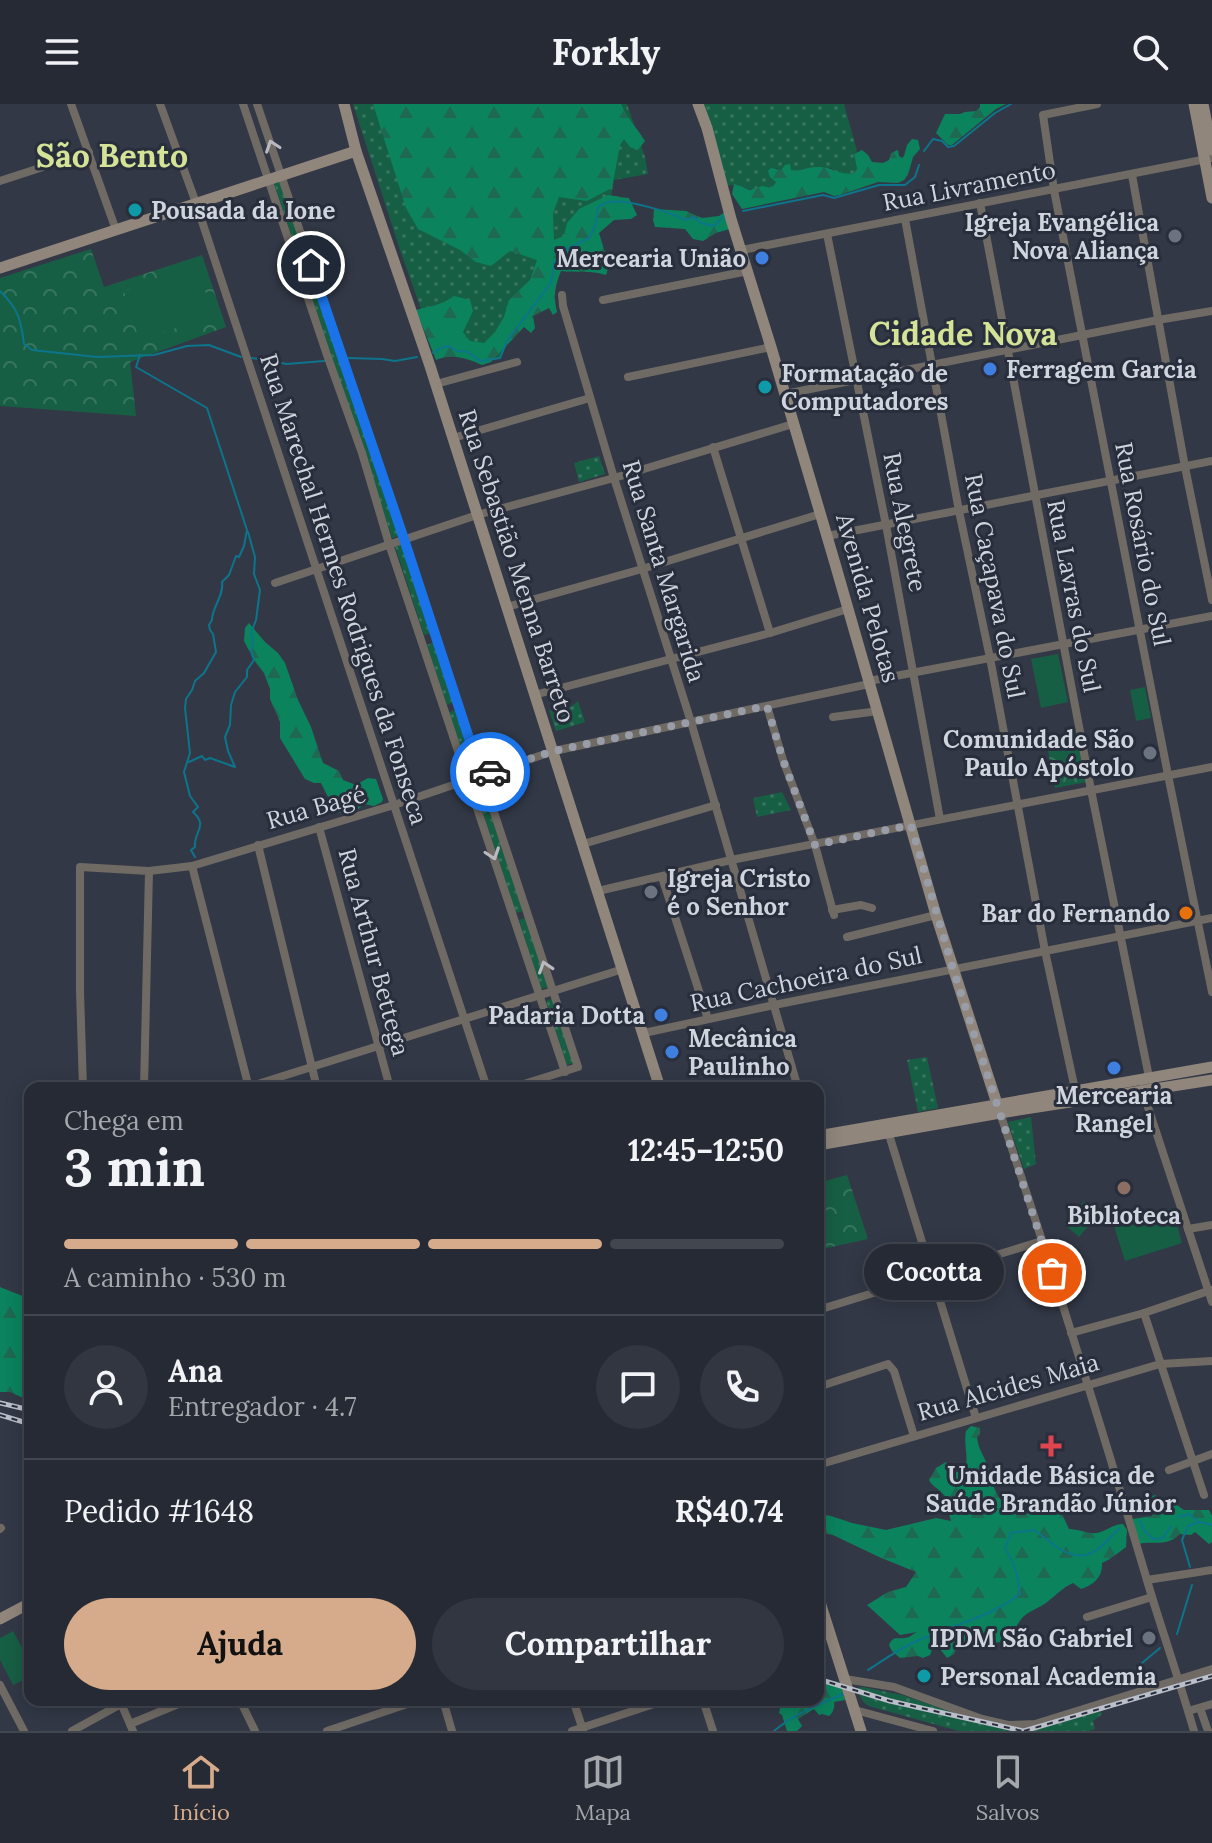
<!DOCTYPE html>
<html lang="pt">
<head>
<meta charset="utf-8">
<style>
	:root { --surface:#262a34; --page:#323640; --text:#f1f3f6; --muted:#a4a7ac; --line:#42464f; --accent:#d6ab8b }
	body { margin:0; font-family:Lora,serif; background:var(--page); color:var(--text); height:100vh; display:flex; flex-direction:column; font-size:30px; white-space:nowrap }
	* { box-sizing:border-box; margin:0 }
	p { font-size:26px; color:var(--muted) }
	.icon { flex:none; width:44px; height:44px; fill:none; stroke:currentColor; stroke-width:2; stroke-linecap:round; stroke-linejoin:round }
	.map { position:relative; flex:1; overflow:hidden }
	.drawer { position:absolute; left:24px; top:978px; width:800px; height:624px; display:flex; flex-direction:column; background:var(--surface); border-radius:16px; box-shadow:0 4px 20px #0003,0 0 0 2px var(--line) }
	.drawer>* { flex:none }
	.pin { position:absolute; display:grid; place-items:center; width:68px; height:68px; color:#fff; margin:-34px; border:4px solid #fff; border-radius:50%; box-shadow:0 2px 8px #0007 }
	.courier { position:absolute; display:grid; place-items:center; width:80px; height:80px; margin:-40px; border:6px solid #1a73e8; border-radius:50%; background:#fff; color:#222; box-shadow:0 2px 10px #0007 }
	.bubble { position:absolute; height:56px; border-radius:28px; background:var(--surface); box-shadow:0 4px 20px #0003,0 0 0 2px var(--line); font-size:26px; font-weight:800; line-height:56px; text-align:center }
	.overview em { font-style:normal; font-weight:800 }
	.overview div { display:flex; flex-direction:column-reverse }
	.overview { display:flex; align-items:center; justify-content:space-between; height:136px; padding:0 40px }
	h1 { font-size:52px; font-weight:800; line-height:60px }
	.bar { display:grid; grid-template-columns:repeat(4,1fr); gap:12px 8px; align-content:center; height:96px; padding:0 40px }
	.bar i { height:10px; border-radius:6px; background:var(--line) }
	.bar .on { background:var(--accent) }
	.bar p { grid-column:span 4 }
	.line { display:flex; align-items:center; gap:20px; padding:0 40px; border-top:2px solid var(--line) }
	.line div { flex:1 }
	.round { display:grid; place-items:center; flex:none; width:84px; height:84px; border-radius:42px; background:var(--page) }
	.cta { display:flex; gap:16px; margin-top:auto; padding:16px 40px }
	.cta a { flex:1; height:92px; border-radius:48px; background:var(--accent); color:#111; font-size:32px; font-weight:800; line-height:92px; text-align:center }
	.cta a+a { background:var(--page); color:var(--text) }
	header { display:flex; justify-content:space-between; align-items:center; height:104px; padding:0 40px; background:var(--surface); font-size:36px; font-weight:800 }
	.dock { display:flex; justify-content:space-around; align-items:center; height:112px; border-top:2px solid var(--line); background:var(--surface); font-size:22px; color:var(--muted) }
	.dock a { display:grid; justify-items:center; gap:4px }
	.dock .on { color:var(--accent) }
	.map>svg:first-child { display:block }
	.grass { fill:url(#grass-dots) }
	.forest { fill:url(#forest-firs) }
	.park { fill:url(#park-crowns) }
	.pitch { fill:#175f44 }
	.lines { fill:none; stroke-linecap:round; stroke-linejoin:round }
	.stream { stroke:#0d758b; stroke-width:2 }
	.street { stroke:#706a64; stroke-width:8 }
	.secondary { stroke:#90867c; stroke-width:11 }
	.rail-casing { stroke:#bbbfc9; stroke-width:5 }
	.rail { stroke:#282e3c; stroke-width:2; stroke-dasharray:6; stroke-linecap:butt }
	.oneway { stroke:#b8babf }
	.done { stroke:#999da8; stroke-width:8; stroke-dasharray:0 14.4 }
	.route { stroke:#1a73e8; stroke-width:10 }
	.culture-dot { fill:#0f9aa8; stroke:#282e3c; stroke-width:3 }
	.worship-dot { fill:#6b7280; stroke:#282e3c; stroke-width:3 }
	.shop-dot { fill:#3f7fe0; stroke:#282e3c; stroke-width:3 }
	.food-dot { fill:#e8710a; stroke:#282e3c; stroke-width:3 }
	.education-dot { fill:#8d6e63; stroke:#282e3c; stroke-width:3 }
	.health-dot { fill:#e0444e; stroke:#282e3c; stroke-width:3 }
	.labels { text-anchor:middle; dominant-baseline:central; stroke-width:6; stroke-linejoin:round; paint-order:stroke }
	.street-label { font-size:24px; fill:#d0d4dd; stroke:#282e3c }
	.poi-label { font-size:24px; font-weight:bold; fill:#d0d4dd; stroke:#282e3c; text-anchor:start }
	.district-label { font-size:32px; font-weight:bold; fill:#d4e396; stroke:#282e3c }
</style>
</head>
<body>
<header><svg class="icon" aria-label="menu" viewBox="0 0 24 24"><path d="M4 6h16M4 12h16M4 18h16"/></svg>Forkly<svg class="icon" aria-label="search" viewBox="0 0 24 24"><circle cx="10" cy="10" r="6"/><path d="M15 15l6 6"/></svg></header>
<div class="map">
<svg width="1212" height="1627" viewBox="0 0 1212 1627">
	<defs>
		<pattern id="grass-dots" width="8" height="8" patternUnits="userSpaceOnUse" patternTransform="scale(2)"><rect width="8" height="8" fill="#175f44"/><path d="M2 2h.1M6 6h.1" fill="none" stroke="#38755f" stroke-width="1.8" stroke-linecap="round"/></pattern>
		<pattern id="forest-firs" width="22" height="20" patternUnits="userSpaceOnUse" patternTransform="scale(2)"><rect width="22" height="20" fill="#0b835d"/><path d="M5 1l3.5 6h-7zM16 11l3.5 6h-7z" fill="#1f6852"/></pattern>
		<pattern id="park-crowns" width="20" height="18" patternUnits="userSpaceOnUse" patternTransform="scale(2)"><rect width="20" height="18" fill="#175f44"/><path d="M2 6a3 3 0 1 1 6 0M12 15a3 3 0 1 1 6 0" fill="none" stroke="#38755f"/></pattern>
	</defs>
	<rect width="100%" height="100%" fill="#323846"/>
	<g class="grass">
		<polygon points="353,0 627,0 645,53 648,70 614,76 610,98 567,145 507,237 500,254 480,257 432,236 400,146"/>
		<path d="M698,0H844L857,47L854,50L857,65L854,69L841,71L831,64L797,68L780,66L776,64L770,73L776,78L772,84C763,82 759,86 750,85C736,84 740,78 722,83Z"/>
		<polygon points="280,77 399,432 392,434 274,79"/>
		<polygon points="599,352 605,370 579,378 574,359"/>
		<polygon points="401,440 431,529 424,531 395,442"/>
		<polygon points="434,538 454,598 447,601 427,541"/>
		<polygon points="578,597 585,618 556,627 549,606 566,607"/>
		<polygon points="456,606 475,665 469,667 449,608"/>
		<polygon points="480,679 523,807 516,809 474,681"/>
		<polygon points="782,688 791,706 757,713 753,694"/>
		<polygon points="525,814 548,883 541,885 519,816"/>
		<polygon points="552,895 574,959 567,961 546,897"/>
		<polygon points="927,953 938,1004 918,1008 907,956"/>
		<polygon points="1031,1013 1036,1060 1024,1065 1008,1018"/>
		<path d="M863,1583L902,1591L967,1613L1010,1623L1099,1603L1102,1610L1093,1617L1095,1625L1089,1627H959L869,1602C862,1599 860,1592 858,1584Z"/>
	</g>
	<g class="forest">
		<path d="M373,0H621C627,14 637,24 645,37L638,46L630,43L624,35L620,41L612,84L587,97L559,93L553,109L554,136L564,132L567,119L579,105L608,91L629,94L637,111L631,115L614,116L599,129L609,162L606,171C591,166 576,169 561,167C555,182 553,192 557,208L553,211L549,204L533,212L535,224L531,229L524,223L491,258L482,261C467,254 452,249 436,256L416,206C431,202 442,201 454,192L470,196L473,207L463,228L470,237L484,239L495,228L504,213L509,196L530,176L537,156L510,147L491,162L476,158L460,146L418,125L406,104Z"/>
		<polygon points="980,0 1006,0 996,5 952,41 948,41 936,29 945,10 960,10 965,8 976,7 980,3"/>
		<path d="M912,35L918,36L920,45L913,53L908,71L904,76L898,79L878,78L840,91L834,92L824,88L742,105L732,90L734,80L750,86L762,82L772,84L776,78L770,73L768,67L771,64L781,66L785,61L790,60L791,66C801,68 809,62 819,63C834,63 838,72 854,69L857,65L854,50L862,46L868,51L872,58L883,59L889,56L891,49L898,46L899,52L902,54L904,52L907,41Z"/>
		<polygon points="654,105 686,107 702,114 719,112 728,106 733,124 716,129 703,137 693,135 685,125 655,123 653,116"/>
		<polygon points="249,519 265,538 278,549 285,559 298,596 311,623 323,659 339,667 343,676 356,681 368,674 376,675 383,695 382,698 374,702 364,700 353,710 339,709 327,691 321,679 314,679 305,675 280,634 280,618 270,595 270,585 264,569 254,556 244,537 245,524"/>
		<polygon points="0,1183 30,1195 30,1297 10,1288 0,1288"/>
		<path d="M971,1322L980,1324V1330L977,1333C978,1345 984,1352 988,1362C990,1368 991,1375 993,1381C1004,1414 1030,1406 1057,1409L1062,1410L1069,1425C1078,1425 1088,1430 1097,1429C1107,1427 1113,1420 1123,1420L1127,1426L1126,1443C1118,1449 1111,1455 1102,1459C1103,1473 1093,1481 1081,1485L1073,1479C1062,1484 1055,1492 1046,1499C1039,1504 1029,1507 1023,1513C1014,1523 1011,1537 995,1539L992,1534L984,1540L974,1536C970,1542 966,1542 959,1539L954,1550L947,1554L937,1541L934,1540L930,1551L923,1554L918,1552L900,1554L892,1547L889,1541C893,1532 896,1535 905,1534C909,1534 913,1530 917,1528L900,1531L867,1501L888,1488L906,1483L916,1468L879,1453L833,1431L818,1428V1410L831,1412L852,1419L886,1426L936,1414L951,1417L949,1410L954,1406C951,1400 946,1392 941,1388C936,1383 932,1382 929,1376L936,1364L946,1358L954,1368H964C970,1356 963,1340 966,1327Z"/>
		<path d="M1154,1391L1169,1396L1184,1406H1209L1212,1412V1438L1209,1440L1195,1428L1191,1431L1180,1430C1165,1444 1155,1436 1137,1440L1133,1415L1152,1412L1155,1403L1150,1395Z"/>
		<path d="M818,1575L841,1582L845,1596L834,1598C835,1603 833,1609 829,1612L822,1610L819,1611L814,1605L798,1615L802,1622L797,1627H787L782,1611L779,1609L782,1596H818Z"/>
	</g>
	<g class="park">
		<polygon points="91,145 104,183 202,151 226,223 130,258 136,312 0,302 0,174"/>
		<polygon points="1079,641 1087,678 1055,684 1048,647"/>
		<polygon points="847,1071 868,1135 818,1146 818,1077 821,1078"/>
	</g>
	<g class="pitch">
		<polygon points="197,164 214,213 139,235 124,187"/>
		<polygon points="1058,550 1068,598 1041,604 1031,555"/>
		<polygon points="1145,583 1151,614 1136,617 1130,586"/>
		<polygon points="1084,1097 1099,1110 1079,1133 1064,1120"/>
		<polygon points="1172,1104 1182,1139 1125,1157 1114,1122"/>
		<polygon points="13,1527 30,1558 30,1573 13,1581 0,1556 0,1534"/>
	</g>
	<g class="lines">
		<g class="stream">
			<polyline points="924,47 933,35 942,37 948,43 954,42 995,9 1011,0"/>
			<polyline points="743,107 823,91 834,94 879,81 905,81 915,73 919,61"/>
			<path d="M0,187C18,204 21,216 24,240L32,246L97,253L154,251L187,242L209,241L241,253"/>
			<path d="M433,249L440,244L449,242L457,247L468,248L480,257L500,254L507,237L551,179L555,158L567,145L589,134L596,120L598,103C602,101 606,98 610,98C626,95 671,108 685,116L694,113L701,119L714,122L724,112"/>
			<path d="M140,251L136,263L207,304L247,426L244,442L239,453L236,452L229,471L222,478C224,492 212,503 212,516L209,521L210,526L213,530L216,548L204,569L195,577L192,586L186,595L185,604L190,649L184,668L190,692L198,703L193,708C209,722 193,728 195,743L191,746L195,753"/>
			<polyline points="252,254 287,260 324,257"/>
			<polyline points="347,254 382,255 395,257 417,253"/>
			<polyline points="189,658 202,652 205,656 210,654 235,663 228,647 225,633 230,621 231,601 235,588 247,573 247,566 254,556 251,547 253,538 251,529 256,516 260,486 254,470 255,453 248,428"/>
			<polyline points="1178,1413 1189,1410 1199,1418 1212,1421"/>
			<polyline points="1140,1417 1145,1427 1153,1435 1163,1434 1171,1422"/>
			<polyline points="1190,1463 1182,1436 1188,1422 1199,1418"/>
			<polyline points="1177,1530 1192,1481"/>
			<polyline points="1136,1564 1160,1544"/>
			<path d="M868,1566C884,1556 900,1544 917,1537C952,1521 989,1514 1020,1490C1018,1473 1015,1458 1005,1445L1011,1429L1034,1426C1043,1432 1051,1440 1060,1445C1088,1462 1102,1443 1119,1424"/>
			<path d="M774,1627C795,1609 819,1601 843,1590"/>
		</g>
		<g class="street">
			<polyline points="71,0 116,126"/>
			<polyline points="160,0 196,99 487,984"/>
			<polyline points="243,0 327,251 362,349 389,440 565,968"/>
			<polyline points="257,0 404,435 578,963 511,984"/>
			<polyline points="1097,0 1043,11 1054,86 1168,671 1212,888"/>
			<polyline points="1132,71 1185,363 1212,496"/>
			<polyline points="0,77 89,48"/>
			<polyline points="980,99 1091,686 1150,978"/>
			<polyline points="905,115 959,407 990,554 1045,847 1076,990"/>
			<polyline points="827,130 886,421 940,715"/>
			<polyline points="742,146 1212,54"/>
			<polyline points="562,191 563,202 614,374 691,618 798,984"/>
			<polyline points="603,196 748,167"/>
			<polyline points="628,273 771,243"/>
			<polyline points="436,280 517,258"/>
			<polyline points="785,290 1158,216 1212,207"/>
			<polyline points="453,334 590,294"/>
			<polyline points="713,343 770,529"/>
			<polyline points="827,432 1212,357"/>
			<polyline points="275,479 477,411 614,374 793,320"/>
			<polyline points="507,503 642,465 820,410"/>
			<polyline points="869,577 1212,512"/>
			<polyline points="534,591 770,529 848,505"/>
			<polyline points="767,602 783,656 815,741 834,811"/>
			<polyline points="833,613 878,607"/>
			<polyline points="319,723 390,984"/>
			<polyline points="583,740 716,701"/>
			<polyline points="258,741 317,984"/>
			<polyline points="192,762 249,984"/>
			<polyline points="149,767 192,762 394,701 554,647 869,580"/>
			<polyline points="662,773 708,915"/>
			<polyline points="598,787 731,756 1212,663"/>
			<polyline points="832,806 861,801 872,804"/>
			<polyline points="847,833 936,811"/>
			<polyline points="644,929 774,901 1212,814"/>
			<polyline points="1143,981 1145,994 1212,1198"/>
			<polyline points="83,984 80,887 80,763 149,767 144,984"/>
			<polyline points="245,984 623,865"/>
			<path d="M1000,1009C1054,1169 1104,1331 1152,1493C1166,1538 1181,1582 1194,1627"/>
			<polyline points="887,1024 976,1314"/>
			<polyline points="1188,1125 1212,1121"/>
			<polyline points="818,1206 1042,1137"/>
			<polyline points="1144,1209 1204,1391"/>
			<polyline points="1071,1229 1144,1209 1211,1186"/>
			<polyline points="818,1283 888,1260 894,1267 914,1332"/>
			<polyline points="818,1361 1160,1260 1212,1257"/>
			<polyline points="1169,1366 1212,1350"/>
			<polyline points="0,1425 1,1424"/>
			<polyline points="1147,1476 1212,1466"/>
			<polyline points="1087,1513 1152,1493"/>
			<polyline points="845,1575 894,1583 982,1615 1008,1621 1035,1620 1212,1565"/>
			<polyline points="0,1581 24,1627"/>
			<polyline points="240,1596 255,1627"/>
			<polyline points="443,1596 452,1627"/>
			<polyline points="573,1596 583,1626"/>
			<polyline points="703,1596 713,1627"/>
			<polyline points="120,1597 133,1627"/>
			<polyline points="1200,1604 1208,1627"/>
			<polyline points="855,1606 933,1627"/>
			<polyline points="1188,1607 1212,1600"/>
			<polyline points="130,1620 188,1596"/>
			<polyline points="72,1627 121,1600"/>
			<polyline points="327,1627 419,1596"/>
			<polyline points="572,1627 666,1596"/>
		</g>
		<g class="secondary">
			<polyline points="344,0 356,47 430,262 660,984"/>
			<polyline points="698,0 707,24 731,115 771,243 834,456 936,811 1000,1009"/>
			<polyline points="1194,0 1212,94"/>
			<polyline points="1203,0 1212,46"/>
			<polyline points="0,164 356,47"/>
			<polyline points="818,1032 1212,963"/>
			<polyline points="818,1041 1000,1009 1212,976"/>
			<polyline points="818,1492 861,1627"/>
			<polyline points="0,1515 30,1499"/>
		</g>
		<g class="rail-casing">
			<g id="rail">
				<polyline points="0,1299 30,1306"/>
				<polyline points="0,1311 30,1320"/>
				<polyline points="818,1575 890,1597 1023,1627"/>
				<polyline points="1024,1627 1212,1572"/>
			</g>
		</g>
		<use href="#rail" class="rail"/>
	</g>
	<defs><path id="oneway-chevron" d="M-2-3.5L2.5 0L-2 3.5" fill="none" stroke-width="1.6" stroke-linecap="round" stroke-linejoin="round" transform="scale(2)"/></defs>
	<g class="oneway">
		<use href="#oneway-chevron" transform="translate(272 42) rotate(-109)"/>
		<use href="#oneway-chevron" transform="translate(493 750) rotate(71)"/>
		<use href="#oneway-chevron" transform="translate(545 863) rotate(-108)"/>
	</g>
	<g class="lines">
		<polyline class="done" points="490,668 554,647 767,602 783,656 815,741 911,721 953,865 1052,1169"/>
		<polyline class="route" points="311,161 404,435 481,671 490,668"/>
	</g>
	<g class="culture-dot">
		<circle cx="135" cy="106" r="8"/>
		<circle cx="765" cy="283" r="8"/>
		<circle cx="924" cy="1572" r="8"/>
	</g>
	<g class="worship-dot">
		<circle cx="1175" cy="132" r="8"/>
		<circle cx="1150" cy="649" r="8"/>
		<circle cx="651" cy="788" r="8"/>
		<circle cx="1149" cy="1534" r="8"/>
	</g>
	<g class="shop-dot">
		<circle cx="762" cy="154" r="8"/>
		<circle cx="990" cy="265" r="8"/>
		<circle cx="661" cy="911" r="8"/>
		<circle cx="672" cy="948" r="8"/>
		<circle cx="1114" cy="964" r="8"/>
	</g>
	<circle class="food-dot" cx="1186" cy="809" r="8"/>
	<circle class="education-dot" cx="1124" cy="1084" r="8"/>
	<path class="health-dot" d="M1047 1330h8v8h8v8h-8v8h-8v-8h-8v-8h8z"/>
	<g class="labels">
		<g class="street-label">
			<text transform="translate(969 82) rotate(-11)">Rua Livramento</text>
			<text transform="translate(905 418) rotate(79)">Rua Alegrete</text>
			<text transform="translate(1143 440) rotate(79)">Rua Rosário do Sul</text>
			<text transform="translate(517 462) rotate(72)">Rua Sebastião Menna Barreto</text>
			<text transform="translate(664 467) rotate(73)">Rua Santa Margarida</text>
			<text transform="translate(995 482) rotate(79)">Rua Caçapava do Sul</text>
			<text transform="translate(344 485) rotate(72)">Rua Marechal Hermes Rodrigues da Fonseca</text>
			<text transform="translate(1074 492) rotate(79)">Rua Lavras do Sul</text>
			<text transform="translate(868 494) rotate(74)">Avenida Pelotas</text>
			<text transform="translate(316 703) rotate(-16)">Rua Bagé</text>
			<text transform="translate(374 848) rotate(75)">Rua Arthur Bettega</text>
			<text transform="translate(806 875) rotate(-12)">Rua Cachoeira do Sul</text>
			<text transform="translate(1008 1283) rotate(-16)">Rua Alcides Maia</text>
		</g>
		<g class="poi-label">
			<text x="151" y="106">Pousada da Ione</text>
			<text x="1159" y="118" text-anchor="end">Igreja Evangélica<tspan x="1159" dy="28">Nova Aliança</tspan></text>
			<text x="746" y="154" text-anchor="end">Mercearia União</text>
			<text x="1006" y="265">Ferragem Garcia</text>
			<text x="781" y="269">Formatação de<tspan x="781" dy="28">Computadores</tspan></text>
			<text x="1134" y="635" text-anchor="end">Comunidade São<tspan x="1134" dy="28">Paulo Apóstolo</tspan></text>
			<text x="667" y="774">Igreja Cristo<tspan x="667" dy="28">é o Senhor</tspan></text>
			<text x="1170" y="809" text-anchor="end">Bar do Fernando</text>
			<text x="645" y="911" text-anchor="end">Padaria Dotta</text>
			<text x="688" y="934">Mecânica<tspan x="688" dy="28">Paulinho</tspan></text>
			<text x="1114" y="991" text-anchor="middle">Mercearia<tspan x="1114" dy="28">Rangel</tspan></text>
			<text x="1124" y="1111" text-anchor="middle">Biblioteca</text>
			<text x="1051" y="1371" text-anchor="middle">Unidade Básica de<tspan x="1051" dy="28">Saúde Brandão Júnior</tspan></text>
			<text x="1133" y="1534" text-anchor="end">IPDM São Gabriel</text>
			<text x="940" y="1572">Personal Academia</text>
		</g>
		<g class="district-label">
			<text x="112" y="51">São Bento</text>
			<text x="963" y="229">Cidade Nova</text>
		</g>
	</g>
</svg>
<div class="pin" style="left:1052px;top:1169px;background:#ea580c"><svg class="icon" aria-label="bag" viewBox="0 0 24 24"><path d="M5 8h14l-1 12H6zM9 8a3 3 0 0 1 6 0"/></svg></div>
<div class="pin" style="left:311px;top:161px;background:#1f2937"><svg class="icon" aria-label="home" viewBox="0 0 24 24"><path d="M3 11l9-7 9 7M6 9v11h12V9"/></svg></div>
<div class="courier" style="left:490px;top:668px"><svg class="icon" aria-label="car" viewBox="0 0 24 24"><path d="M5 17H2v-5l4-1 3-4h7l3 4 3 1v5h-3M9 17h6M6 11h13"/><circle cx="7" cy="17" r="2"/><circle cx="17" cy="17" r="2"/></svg></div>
<div class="bubble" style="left:864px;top:1140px;width:140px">Cocotta</div>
<section class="drawer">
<div class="overview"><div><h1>3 min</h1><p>Chega em</p></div><em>12:45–12:50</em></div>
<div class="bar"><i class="on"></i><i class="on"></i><i class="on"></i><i></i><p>A caminho · 530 m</p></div>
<div class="line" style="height:144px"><a class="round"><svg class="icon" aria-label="person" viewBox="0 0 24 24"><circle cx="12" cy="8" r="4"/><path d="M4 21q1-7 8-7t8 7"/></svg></a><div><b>Ana</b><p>Entregador · 4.7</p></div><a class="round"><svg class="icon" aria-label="chat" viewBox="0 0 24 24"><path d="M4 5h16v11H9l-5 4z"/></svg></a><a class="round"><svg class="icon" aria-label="phone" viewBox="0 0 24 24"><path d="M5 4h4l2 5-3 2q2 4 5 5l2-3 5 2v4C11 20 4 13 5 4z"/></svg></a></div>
<div class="line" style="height:104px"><div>Pedido #1648</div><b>R$40.74</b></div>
<div class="cta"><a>Ajuda</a><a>Compartilhar</a></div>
</section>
</div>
<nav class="dock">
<a class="on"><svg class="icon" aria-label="home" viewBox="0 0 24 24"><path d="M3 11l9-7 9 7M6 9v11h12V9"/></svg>Início</a>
<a><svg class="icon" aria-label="map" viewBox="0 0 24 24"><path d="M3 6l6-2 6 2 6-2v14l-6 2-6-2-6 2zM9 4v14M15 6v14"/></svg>Mapa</a>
<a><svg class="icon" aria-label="saved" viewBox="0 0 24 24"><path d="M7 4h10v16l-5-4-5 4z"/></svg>Salvos</a>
</nav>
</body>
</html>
